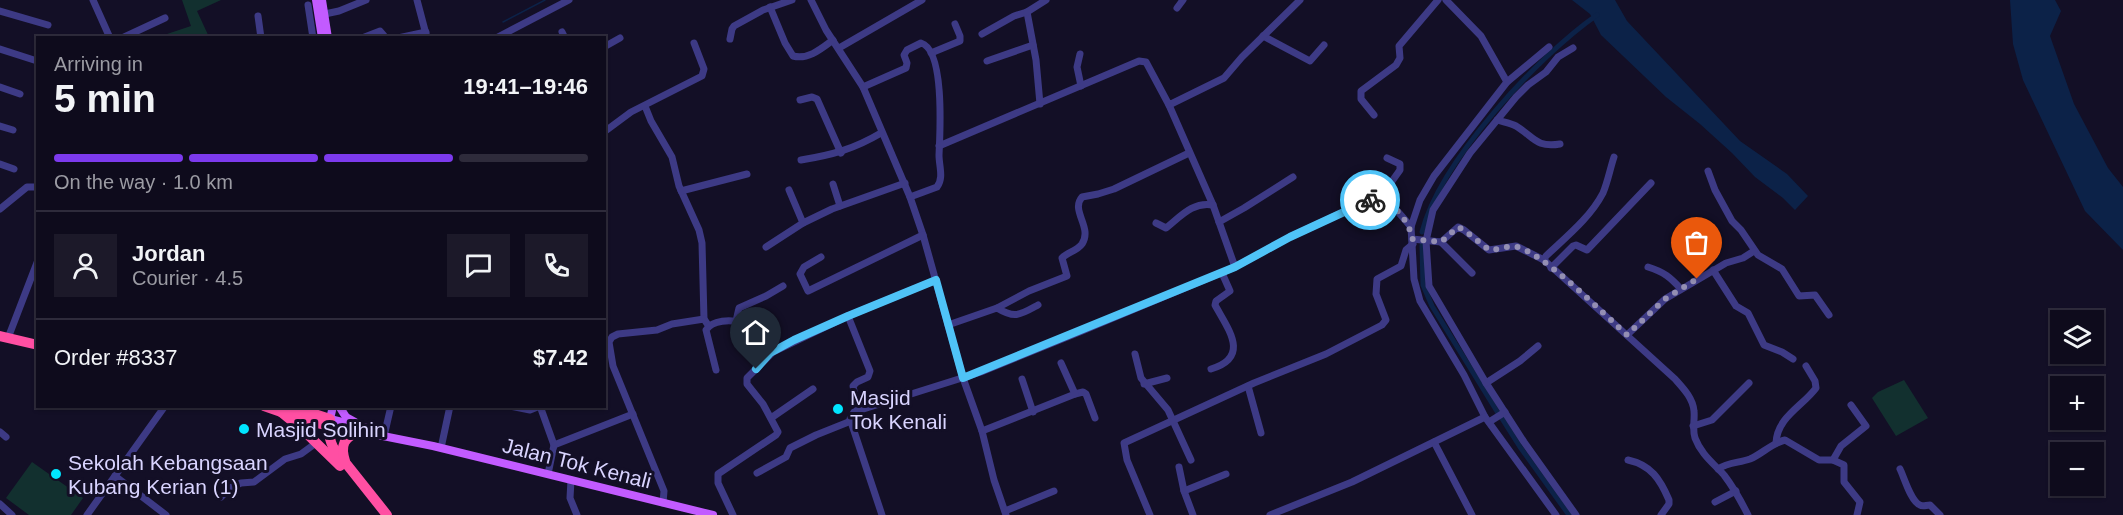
<!DOCTYPE html>
<html lang="en">
<head>
<meta charset="utf-8">
<style>
	:root { --surface:#0e0b1c; --page:#1c1929; --text:#f1f3f6; --muted:#9b9ba3; --line:#2e2b3b; --accent:#7c3aed }
	body { margin:0; font-family:Arial,sans-serif; background:var(--page); color:var(--text); height:100vh; display:flex; flex-direction:column; font-size:22px; white-space:nowrap }
	* { box-sizing:border-box; margin:0 }
	p { font-size:20px; color:var(--muted) }
	.icon { flex:none; width:33px; height:33px; fill:none; stroke:currentColor; stroke-width:2; stroke-linecap:round; stroke-linejoin:round }
	.map { position:relative; flex:1; overflow:hidden }
	.panel { position:absolute; left:36px; top:36px; width:570px; height:372px; display:flex; flex-direction:column; background:var(--surface); border-radius:0px; box-shadow:0 2px 4px #0004,0 0 0 2px var(--line) }
	.panel>* { flex:none }
	.tools { position:absolute; left:2050px; top:310px; display:grid; gap:12px }
	.tools a { display:grid; place-items:center; width:54px; height:54px; border-radius:0px; background:var(--surface); box-shadow:0 2px 4px #0004,0 0 0 2px var(--line); font-size:30px }
	.pin { position:absolute; display:grid; place-items:center; width:51px; height:51px; color:#fff; margin:-62px -26px; border-radius:50% 50% 50% 0; rotate:-45deg; box-shadow:0 0 6px #0007 }
	.pin .icon { rotate:45deg }
	.courier { position:absolute; display:grid; place-items:center; width:60px; height:60px; margin:-30px; border:4px solid #4fc3f7; border-radius:50%; background:#fff; color:#222; box-shadow:0 2px 8px #0007 }
	.head em { font-style:normal; font-weight:800 }
	.head div { display:flex; flex-direction:column-reverse }
	.head { display:flex; align-items:center; justify-content:space-between; height:102px; padding:0 18px }
	h1 { font-size:39px; font-weight:800; line-height:45px }
	.bar { display:grid; grid-template-columns:repeat(4,1fr); gap:9px 6px; align-content:center; height:72px; padding:0 18px }
	.bar i { height:8px; border-radius:4px; background:var(--line) }
	.bar .on { background:var(--accent) }
	.bar p { grid-column:span 4 }
	.line { display:flex; align-items:center; gap:15px; padding:0 18px; border-top:2px solid var(--line) }
	.line div { flex:1 }
	.round { display:grid; place-items:center; flex:none; width:63px; height:63px; border-radius:0px; background:var(--page) }
	.map>svg:first-child { display:block }
	.green { fill:#12302f }
	.water { fill:#0c2248 }
	.lines { fill:none; stroke-linecap:round; stroke-linejoin:round }
	.stream { stroke:#0c2248; stroke-width:1.5 }
	.canal { stroke:#0c2248; stroke-width:5 }
	.minor { stroke:#3d3a85; stroke-width:7 }
	.major { stroke:#c25bff; stroke-width:8 }
	.highway { stroke:#ff4fa3; stroke-width:10 }
	.done { stroke:#948fb3; stroke-width:6; stroke-dasharray:0 10.8 }
	.route { stroke:#4fc3f7; stroke-width:8 }
	.poi-dot { fill:#00e5ff; stroke:#130f26; stroke-width:2 }
	.labels { text-anchor:middle; dominant-baseline:central; stroke-width:6; stroke-linejoin:round; paint-order:stroke }
	.poi-label { font-size:21px; fill:#d9d4ff; stroke:#130f26; text-anchor:start }
	.street-label { font-size:21px; fill:#d9d4ff; stroke:#130f26 }
</style>
</head>
<body>
<div class="map">
<svg width="2123" height="515" viewBox="0 0 2123 515">
	<rect width="100%" height="100%" fill="#130f26"/>
	<g class="green">
		<polygon points="182,0 221,0 197,11 209,37 158,37 191,26"/>
		<polygon points="1904,380 1928,418 1896,436 1872,398 1878,392"/>
		<polygon points="32,462 83,498 71,515 29,515 6,498"/>
	</g>
	<g class="water">
		<polygon points="1572,0 1615,0 1627,21 1740,141 1787,174 1808,196 1795,210 1783,198 1755,177 1732,153 1700,124 1666,97 1601,35 1590,14"/>
		<polygon points="2010,0 2055,0 2061,11 2050,36 2074,104 2108,168 2123,187 2123,250 2085,211 2023,80 2013,44"/>
	</g>
	<g class="lines">
		<polyline class="stream" points="503,22 545,0"/>
		<g class="canal">
			<path d="M1422,232C1440,161 1538,56 1597,15"/>
			<polyline points="1422,245 1423,285 1432,306 1498,413"/>
			<polyline points="1501,417 1520,447 1569,515"/>
		</g>
		<g class="minor">
			<polyline points="93,0 110,38"/>
			<polyline points="417,0 427,38"/>
			<polyline points="811,0 826,30 863,87 910,197 923,235 963,378 982,431 994,480 1006,515"/>
			<polyline points="1446,0 1481,36 1507,82"/>
			<polyline points="308,5 313,38"/>
			<path d="M770,7L785,43L793,56C808,60 821,49 833,40"/>
			<polyline points="1177,8 1183,0"/>
			<polyline points="0,11 48,25"/>
			<polyline points="1027,12 1036,60 1040,104"/>
			<polyline points="320,15 339,11 366,0"/>
			<polyline points="258,16 261,38"/>
			<polyline points="562,32 565,38"/>
			<polyline points="982,34 1014,16 1027,12 1046,0"/>
			<polyline points="1263,36 1310,61 1324,45"/>
			<polyline points="122,38 165,18"/>
			<polyline points="362,38 380,31 386,38"/>
			<polyline points="398,38 426,32"/>
			<polyline points="496,38 569,0"/>
			<polyline points="730,39 732,29 734,26 763,10 792,0"/>
			<polyline points="604,47 620,38"/>
			<polyline points="1549,47 1507,82 1434,176 1420,200 1411,227 1414,279 1420,301 1464,375 1485,417 1556,515"/>
			<polyline points="839,48 922,0"/>
			<polyline points="0,49 34,60"/>
			<polyline points="931,53 960,41 960,36 955,24"/>
			<polyline points="1080,54 1077,67 1081,86"/>
			<polyline points="987,61 1033,45"/>
			<polyline points="0,87 20,94"/>
			<path d="M863,87L906,68L907,63L904,55L907,50L921,43C945,50 940,134 939,155C939,166 944,178 937,187L910,197"/>
			<polyline points="800,100 812,97 817,99 841,153"/>
			<polyline points="1169,105 1213,205 1235,267"/>
			<polyline points="645,106 651,121 672,157 679,186 699,230 702,243 704,319 708,325"/>
			<polyline points="1374,115 1361,99 1361,91 1396,65 1400,58 1399,46 1438,0"/>
			<path d="M1497,120C1503,122 1510,123 1516,126C1534,137 1536,148 1560,144"/>
			<polyline points="0,126 13,130"/>
			<polyline points="604,132 631,112 702,76 704,69 694,43"/>
			<polyline points="939,146 1139,61 1146,62 1169,105 1224,78 1242,57 1300,0"/>
			<path d="M801,160C832,155 854,149 881,133"/>
			<polyline points="0,164 14,169"/>
			<polyline points="1708,171 1715,190 1732,221 1741,230 1758,255 1782,269 1799,296 1815,295 1829,315"/>
			<polyline points="833,184 840,206"/>
			<polyline points="789,190 803,223"/>
			<polyline points="681,191 747,174"/>
			<polyline points="1380,198 1400,170 1400,164 1387,158"/>
			<polyline points="0,209 27,187 38,187"/>
			<polyline points="1219,222 1244,208 1293,177"/>
			<path d="M1156,223L1166,228C1180,217 1193,201 1213,205"/>
			<path d="M1412,239L1441,242L1458,227L1464,230L1489,250L1516,246L1544,260L1675,379C1683,388 1693,398 1694,411C1695,420 1692,429 1695,438C1701,454 1713,463 1724,475C1734,488 1741,501 1748,515"/>
			<polyline points="1441,242 1472,273"/>
			<polyline points="766,247 803,223 832,209 905,183"/>
			<polyline points="821,257 804,267 800,274 808,291 923,235"/>
			<path d="M1544,260L1546,256C1566,237 1590,218 1603,193C1608,181 1610,169 1614,157"/>
			<path d="M1648,267C1664,272 1670,277 1681,289"/>
			<polyline points="1551,268 1573,246 1576,245 1587,250 1651,183"/>
			<polyline points="1713,270 1736,306 1748,313 1764,345 1782,352 1793,359"/>
			<path d="M997,308L1029,291L1067,276L1062,258C1068,252 1077,251 1082,244C1093,227 1070,211 1082,197L1098,194L1114,189L1189,153"/>
			<polyline points="848,316 870,371 868,377 857,382 853,386 858,411"/>
			<polyline points="736,321 739,308 766,296 783,286"/>
			<path d="M948,325L997,308C1015,319 1020,315 1038,305"/>
			<polyline points="1627,335 1665,299 1726,263 1743,258 1754,251"/>
			<polyline points="8,338 38,260"/>
			<polyline points="1538,346 1520,361 1486,383 1524,442 1576,515"/>
			<polyline points="1135,354 1141,378 1168,410 1191,460"/>
			<path d="M1211,369C1251,357 1228,329 1215,305L1216,301L1230,291L1222,273"/>
			<path d="M716,370L706,330C712,320 731,319 742,323L765,359"/>
			<polyline points="1022,379 1033,412"/>
			<polyline points="1486,383 1429,286 1426,241 1433,210 1470,153 1516,97 1528,85 1546,72 1558,57 1573,48"/>
			<polyline points="1144,384 1167,378"/>
			<polyline points="1248,386 1261,433"/>
			<polyline points="1075,394 1083,392 1086,394 1095,418"/>
			<polyline points="510,406 530,410 540,406 554,445 548,474"/>
			<polyline points="771,418 813,389"/>
			<polyline points="1489,422 1505,412"/>
			<polyline points="1693,426 1712,420 1749,383"/>
			<polyline points="982,431 1075,394 1061,363"/>
			<polyline points="0,432 6,437"/>
			<polyline points="385,432 391,406"/>
			<polyline points="1434,442 1472,515"/>
			<path d="M1776,443C1777,417 1803,406 1816,388L1815,381L1806,366"/>
			<polyline points="554,445 633,414"/>
			<polyline points="441,448 450,406"/>
			<path d="M1628,460C1651,465 1660,479 1669,500V504L1661,515"/>
			<polyline points="1833,460 1841,446 1866,426 1851,405"/>
			<polyline points="1179,467 1184,491 1193,515"/>
			<path d="M1718,469C1728,462 1739,463 1750,459C1762,454 1772,443 1785,440L1819,460H1833L1844,465V482L1860,502L1857,515"/>
			<path d="M1900,469C1904,477 1911,502 1920,505C1923,507 1926,505 1930,505L1940,515"/>
			<polyline points="757,473 786,457 790,448 816,435 851,421"/>
			<polyline points="115,476 166,515"/>
			<polyline points="571,480 570,498 577,515"/>
			<polyline points="1184,491 1226,474"/>
			<polyline points="221,497 230,488 241,483 254,482 285,459 301,454 316,443"/>
			<polyline points="1715,502 1736,491"/>
			<polyline points="663,503 664,491 613,366 609,342 612,337 618,334 657,330 672,324 704,319"/>
			<polyline points="0,504 12,515"/>
			<polyline points="1005,511 1054,491"/>
			<polyline points="87,515 165,406"/>
			<polyline points="733,515 718,483 718,474 776,435 778,432 763,404 747,384 747,378 773,352 848,316 936,280"/>
			<path d="M882,515L850,419L854,412L981,372L1082,331L1235,267L1290,237L1374,198C1389,197 1402,217 1411,227"/>
			<polyline points="1150,515 1127,460 1124,443 1254,383 1326,354 1382,325 1386,320 1376,294 1377,279 1401,266 1406,250 1413,244"/>
			<polyline points="1270,515 1352,482 1485,417"/>
		</g>
		<g class="major">
			<polyline points="316,0 322,38"/>
			<polyline points="322,0 328,38"/>
			<polyline points="333,406 330,419 375,430"/>
			<polyline points="339,406 346,417 355,422"/>
			<polyline points="328,425 433,446 713,515"/>
		</g>
		<g class="highway">
			<polyline points="0,336 38,345"/>
			<polyline points="264,406 307,421 327,425"/>
			<path d="M290,406L330,419C327,429 329,438 333,447L387,515"/>
			<polyline points="281,412 303,430 340,466"/>
			<path d="M345,461C340,445 344,437 359,432"/>
		</g>
	</g>
	<g class="lines">
		<path class="done" d="M1370,200L1380,198C1395,205 1410,222 1412,239L1441,242L1458,227L1464,230L1489,250C1498,250 1508,245 1517,247C1542,252 1605,315 1627,335L1665,299L1697,279"/>
		<polyline class="route" points="756,369 770,353 794,340 848,316 936,280 963,378 1235,267 1290,237 1370,200"/>
	</g>
	<g class="poi-dot">
		<circle cx="838" cy="409" r="6"/>
		<circle cx="244" cy="429" r="6"/>
		<circle cx="56" cy="474" r="6"/>
	</g>
	<g class="labels">
		<g class="poi-label">
			<text x="850" y="397">Masjid<tspan x="850" dy="24">Tok Kenali</tspan></text>
			<text x="256" y="429">Masjid Solihin</text>
			<text x="68" y="462">Sekolah Kebangsaan<tspan x="68" dy="24">Kubang Kerian (1)</tspan></text>
		</g>
		<g class="street-label">
			<text transform="translate(577 463) rotate(14)">Jalan Tok Kenali</text>
		</g>
	</g>
</svg>
<div class="tools">
<a><svg class="icon" aria-label="layers" viewBox="0 0 24 24"><path d="M12 4l9 5-9 5-9-5zM3 14l9 5 9-5"/></svg></a>
<a>+</a>
<a>−</a>
</div>
<div class="pin" style="left:1697px;top:279px;background:#ea580c"><svg class="icon" aria-label="bag" viewBox="0 0 24 24"><path d="M5 8h14l-1 12H6zM9 8a3 3 0 0 1 6 0"/></svg></div>
<div class="pin" style="left:756px;top:369px;background:#1f2937"><svg class="icon" aria-label="home" viewBox="0 0 24 24"><path d="M3 11l9-7 9 7M6 9v11h12V9"/></svg></div>
<div class="courier" style="left:1370px;top:200px"><svg class="icon" aria-label="bike" viewBox="0 0 24 24"><circle cx="6" cy="16" r="4"/><circle cx="18" cy="16" r="4"/><path d="M6 16l4-8h5l3 8M10 8l3 8H6M13 5h3"/></svg></div>
<section class="panel">
<div class="head"><div><h1>5 min</h1><p>Arriving in</p></div><em>19:41–19:46</em></div>
<div class="bar"><i class="on"></i><i class="on"></i><i class="on"></i><i></i><p>On the way · 1.0 km</p></div>
<div class="line" style="height:108px"><a class="round"><svg class="icon" aria-label="person" viewBox="0 0 24 24"><circle cx="12" cy="8" r="4"/><path d="M4 21q1-7 8-7t8 7"/></svg></a><div><b>Jordan</b><p>Courier · 4.5</p></div><a class="round"><svg class="icon" aria-label="chat" viewBox="0 0 24 24"><path d="M4 5h16v11H9l-5 4z"/></svg></a><a class="round"><svg class="icon" aria-label="phone" viewBox="0 0 24 24"><path d="M5 4h4l2 5-3 2q2 4 5 5l2-3 5 2v4C11 20 4 13 5 4z"/></svg></a></div>
<div class="line" style="height:78px"><div>Order #8337</div><b>$7.42</b></div>
</section>
</div>
</body>
</html>
